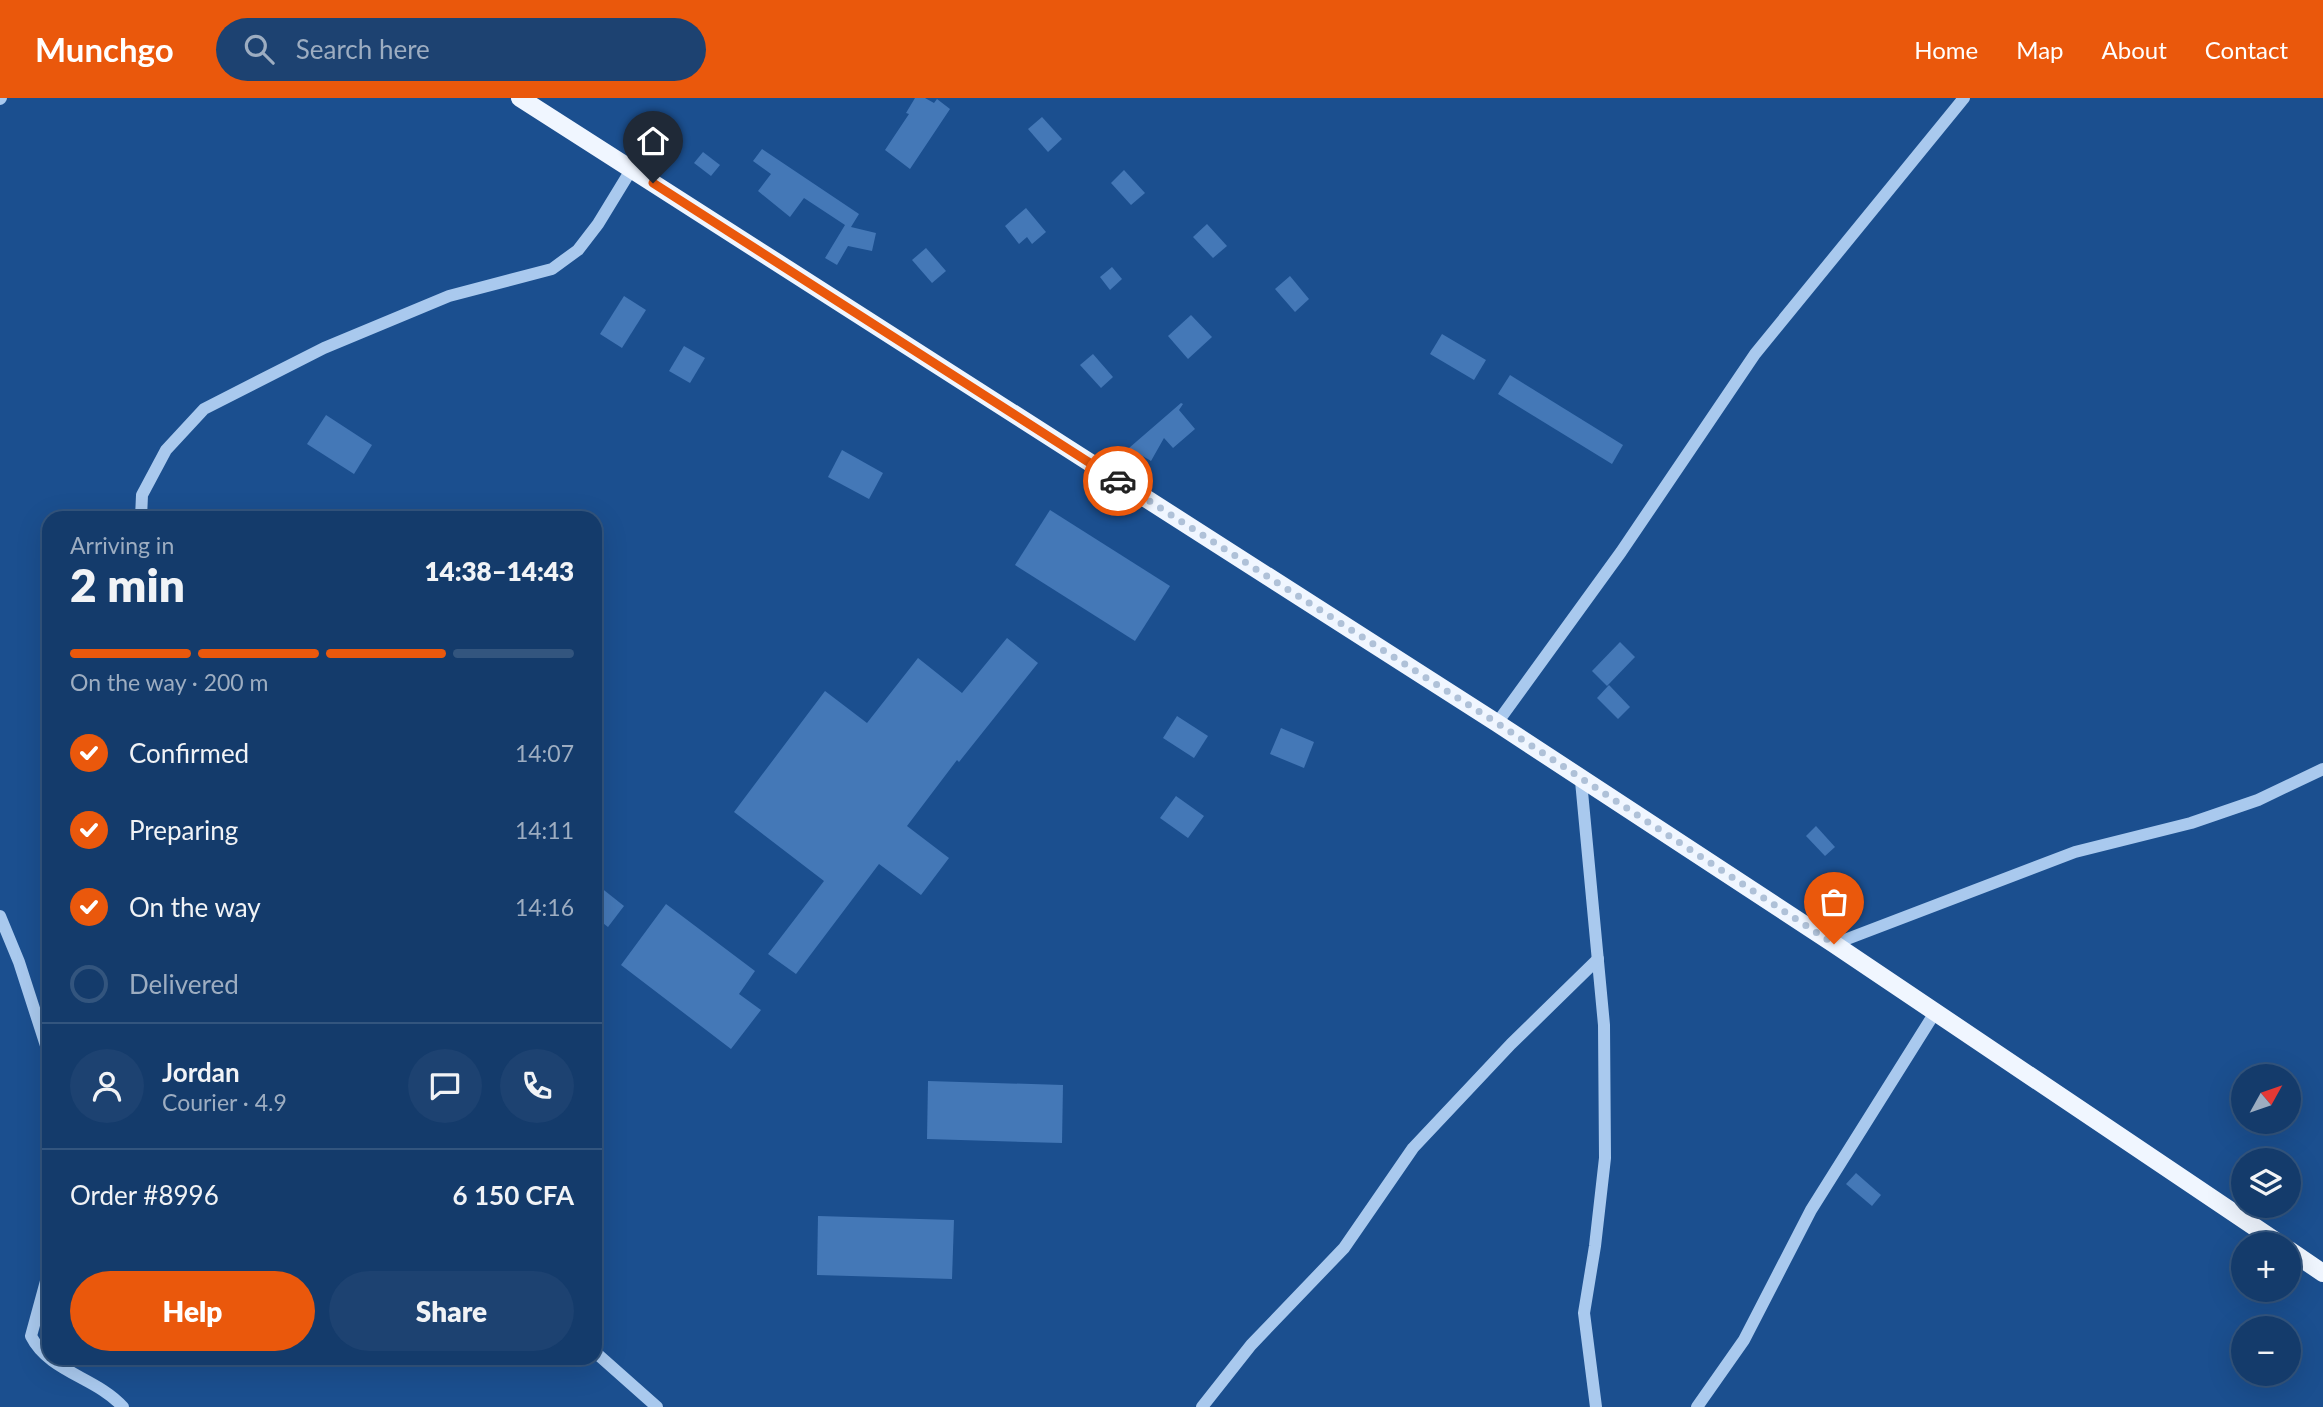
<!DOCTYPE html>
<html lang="en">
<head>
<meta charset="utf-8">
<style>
	:root { --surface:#143b6b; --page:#1d4271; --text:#f1f3f6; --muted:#9dadc1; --line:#33557e; --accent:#ea580c }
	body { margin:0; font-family:Lato,sans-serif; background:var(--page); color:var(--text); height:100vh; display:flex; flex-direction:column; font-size:26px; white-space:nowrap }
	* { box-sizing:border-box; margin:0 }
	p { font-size:23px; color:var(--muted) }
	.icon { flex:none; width:38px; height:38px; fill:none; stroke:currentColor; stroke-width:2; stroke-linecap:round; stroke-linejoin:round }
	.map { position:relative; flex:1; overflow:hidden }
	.drawer { position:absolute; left:42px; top:413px; width:560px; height:854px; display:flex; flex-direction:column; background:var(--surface); border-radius:21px; box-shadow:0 7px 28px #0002,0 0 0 2px var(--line) }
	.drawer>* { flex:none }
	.needle { width:46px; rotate:50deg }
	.fabs { position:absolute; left:2231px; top:966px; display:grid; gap:14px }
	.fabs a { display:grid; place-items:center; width:70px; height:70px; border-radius:50%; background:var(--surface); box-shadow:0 7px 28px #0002,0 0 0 2px var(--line); font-size:35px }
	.pin { position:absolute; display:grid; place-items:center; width:60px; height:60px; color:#fff; margin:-72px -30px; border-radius:50% 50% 50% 0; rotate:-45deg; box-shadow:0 0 7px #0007 }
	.pin .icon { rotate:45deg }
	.courier { position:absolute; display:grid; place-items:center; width:70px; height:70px; margin:-35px; border:5px solid #ea580c; border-radius:50%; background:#fff; color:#222; box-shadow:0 2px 9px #0007 }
	.summary em { font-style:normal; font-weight:800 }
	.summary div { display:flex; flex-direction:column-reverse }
	.summary { display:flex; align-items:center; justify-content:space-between; height:119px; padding:0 28px }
	h1 { font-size:46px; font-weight:800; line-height:52px }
	.bar { display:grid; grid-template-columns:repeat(4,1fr); gap:10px 7px; align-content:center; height:84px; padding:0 28px }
	.bar i { height:9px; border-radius:5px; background:var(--line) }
	.bar .active { background:var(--accent) }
	.bar p { grid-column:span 4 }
	.line { display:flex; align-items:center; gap:18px; padding:0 28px; border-top:2px solid var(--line) }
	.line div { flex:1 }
	.round { display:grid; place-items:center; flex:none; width:74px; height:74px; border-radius:37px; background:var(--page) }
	ol { padding:0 28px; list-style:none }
	li { display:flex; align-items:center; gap:21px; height:77px }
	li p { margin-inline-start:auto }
	li .icon { padding:7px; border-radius:50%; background:var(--accent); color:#fff; stroke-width:4 }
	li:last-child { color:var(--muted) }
	li i { width:38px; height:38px; border:4px solid var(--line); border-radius:50% }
	.button { display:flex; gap:14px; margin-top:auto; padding:14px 28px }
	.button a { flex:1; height:80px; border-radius:42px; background:var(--accent); color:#fff; font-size:28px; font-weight:800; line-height:80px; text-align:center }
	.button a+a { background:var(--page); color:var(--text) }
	header { display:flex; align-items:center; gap:42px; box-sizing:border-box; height:98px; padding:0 35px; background:var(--accent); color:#fff }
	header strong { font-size:33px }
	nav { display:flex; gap:38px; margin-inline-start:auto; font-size:24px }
	.search { width:490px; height:63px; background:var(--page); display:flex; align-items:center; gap:18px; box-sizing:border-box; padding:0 24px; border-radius:38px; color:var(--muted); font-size:26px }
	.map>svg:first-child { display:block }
	.building { fill:#4478b7 }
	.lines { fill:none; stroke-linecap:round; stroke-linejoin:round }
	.minor { stroke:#a9c9ee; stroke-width:12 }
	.major { stroke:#f0f6ff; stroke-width:18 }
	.done { stroke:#afc1d8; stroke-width:7; stroke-dasharray:0 12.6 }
	.route { stroke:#ea580c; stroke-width:9 }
</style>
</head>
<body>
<header>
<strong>Munchgo</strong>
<div class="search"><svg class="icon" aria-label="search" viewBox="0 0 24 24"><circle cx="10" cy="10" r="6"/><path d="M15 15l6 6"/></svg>Search here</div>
<nav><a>Home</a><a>Map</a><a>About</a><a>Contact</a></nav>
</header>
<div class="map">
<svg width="2323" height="1309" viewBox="0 0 2323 1309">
	<rect width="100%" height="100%" fill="#1b4f8f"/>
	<g class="building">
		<polygon points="915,0 925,0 934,5 937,1 950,11 910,71 885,52 909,16 906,15"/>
		<polygon points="1042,19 1062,41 1048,54 1028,31"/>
		<polygon points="762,51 859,116 851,129 876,135 872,153 848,148 837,167 825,160 845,127 804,100 790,119 758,93 771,76 753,63"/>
		<polygon points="703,54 720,67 711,78 694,65"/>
		<polygon points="1124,72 1145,95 1131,107 1111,85"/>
		<polygon points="1026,110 1046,134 1032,146 1027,139 1019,146 1005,128"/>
		<polygon points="1207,126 1227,148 1213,160 1193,139"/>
		<polygon points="926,150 946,173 932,185 912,162"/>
		<polygon points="1112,169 1122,181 1110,192 1100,179"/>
		<polygon points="1290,178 1309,201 1295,214 1275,191"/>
		<polygon points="624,198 646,212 622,250 600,236"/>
		<polygon points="1191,217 1212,239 1188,261 1168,238"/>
		<polygon points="1442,236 1486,262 1474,282 1430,256"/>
		<polygon points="684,248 705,260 690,285 669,273"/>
		<polygon points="1093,256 1113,279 1101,290 1080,267"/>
		<polygon points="1510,277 1623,347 1612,366 1498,296"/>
		<polygon points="1181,305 1183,306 1179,312 1195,331 1173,350 1164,340 1151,363 1129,350"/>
		<polygon points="326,317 372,347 354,376 307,346"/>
		<polygon points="842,352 883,375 869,401 828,379"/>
		<polygon points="1050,412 1170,488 1135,543 1015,467"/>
		<polygon points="1007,540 1038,565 959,664 957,662 907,728 949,760 921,797 879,766 796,876 768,856 824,783 734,714 825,593 867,625 918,560 962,595"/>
		<polygon points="1620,544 1635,559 1607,588 1592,573"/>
		<polygon points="1609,587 1630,609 1618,621 1597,600"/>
		<polygon points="1177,618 1208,638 1194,660 1163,640"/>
		<polygon points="1281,630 1314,644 1304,670 1270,656"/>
		<polygon points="1176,698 1204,718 1188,740 1160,720"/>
		<polygon points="1816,728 1835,749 1825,758 1806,738"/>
		<polygon points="595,785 624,808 608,829 595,819"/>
		<polygon points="666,806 755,873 739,896 761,912 731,951 621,867"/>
		<polygon points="928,983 1063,987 1062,1045 927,1041"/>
		<polygon points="1856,1075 1881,1097 1872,1108 1846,1086"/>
		<polygon points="818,1118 954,1122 952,1181 817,1177"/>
	</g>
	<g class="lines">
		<g class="minor">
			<polyline points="0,1 1,0"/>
			<polyline points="141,420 142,397 166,352 204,311 324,250 449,198 552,171 578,152 598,126 631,72"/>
			<polyline points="1497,625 1621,454 1755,256 1964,0"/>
			<polyline points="1581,683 1604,927 1605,1060 1595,1148 1584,1215 1596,1309"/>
			<polyline points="0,818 19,864 49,957"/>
			<polyline points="1834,846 2075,754 2191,725 2258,702 2323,671"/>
			<polyline points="49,1078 49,1091"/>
			<path d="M49,1159L46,1183L31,1238C49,1274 96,1279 123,1309"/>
			<polyline points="595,1254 657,1309"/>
			<polyline points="1202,1309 1251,1247 1344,1150 1413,1050 1511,946 1598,861"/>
			<polyline points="1697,1309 1744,1242 1811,1112 1934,916"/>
		</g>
		<g class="major">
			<polyline points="520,0 1497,625 1834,846 2280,1146"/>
			<polyline points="2289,1152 2323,1175"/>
		</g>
	</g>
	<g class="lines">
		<polyline class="done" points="1118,383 1497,625 1834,846"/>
		<polyline class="route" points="653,85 1118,383"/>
	</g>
</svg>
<div class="fabs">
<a><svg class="needle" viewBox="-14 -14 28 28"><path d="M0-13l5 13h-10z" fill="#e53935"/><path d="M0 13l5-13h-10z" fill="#9dadc1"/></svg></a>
<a><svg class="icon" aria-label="layers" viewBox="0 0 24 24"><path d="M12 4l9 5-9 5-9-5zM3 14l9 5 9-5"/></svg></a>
<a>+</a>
<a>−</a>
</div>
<div class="pin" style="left:1834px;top:846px;background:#ea580c"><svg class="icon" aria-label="bag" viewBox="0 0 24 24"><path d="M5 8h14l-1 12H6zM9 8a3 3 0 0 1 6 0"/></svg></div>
<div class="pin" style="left:653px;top:85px;background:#1f2937"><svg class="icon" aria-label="home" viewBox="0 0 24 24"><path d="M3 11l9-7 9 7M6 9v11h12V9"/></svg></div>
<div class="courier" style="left:1118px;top:383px"><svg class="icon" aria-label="car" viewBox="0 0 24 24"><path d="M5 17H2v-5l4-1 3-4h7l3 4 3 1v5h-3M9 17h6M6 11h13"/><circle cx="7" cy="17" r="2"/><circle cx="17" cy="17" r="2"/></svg></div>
<section class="drawer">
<div class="summary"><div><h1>2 min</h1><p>Arriving in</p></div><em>14:38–14:43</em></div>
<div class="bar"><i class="active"></i><i class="active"></i><i class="active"></i><i></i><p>On the way · 200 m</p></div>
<ol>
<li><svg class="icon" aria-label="check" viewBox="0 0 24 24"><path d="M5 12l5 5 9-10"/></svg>Confirmed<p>14:07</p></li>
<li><svg class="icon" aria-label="check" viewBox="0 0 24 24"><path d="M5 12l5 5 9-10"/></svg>Preparing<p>14:11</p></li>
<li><svg class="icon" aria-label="check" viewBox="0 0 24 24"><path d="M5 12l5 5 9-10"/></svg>On the way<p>14:16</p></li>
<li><i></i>Delivered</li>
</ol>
<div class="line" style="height:126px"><a class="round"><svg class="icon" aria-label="person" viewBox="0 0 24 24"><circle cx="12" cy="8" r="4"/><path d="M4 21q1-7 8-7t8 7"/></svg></a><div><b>Jordan</b><p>Courier · 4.9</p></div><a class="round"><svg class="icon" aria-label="chat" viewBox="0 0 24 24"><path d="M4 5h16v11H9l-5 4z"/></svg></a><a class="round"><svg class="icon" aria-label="phone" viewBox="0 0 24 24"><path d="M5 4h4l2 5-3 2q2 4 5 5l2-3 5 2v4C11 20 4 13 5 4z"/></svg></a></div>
<div class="line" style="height:91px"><div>Order #8996</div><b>6 150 CFA</b></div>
<div class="button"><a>Help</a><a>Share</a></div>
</section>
</div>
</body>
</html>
